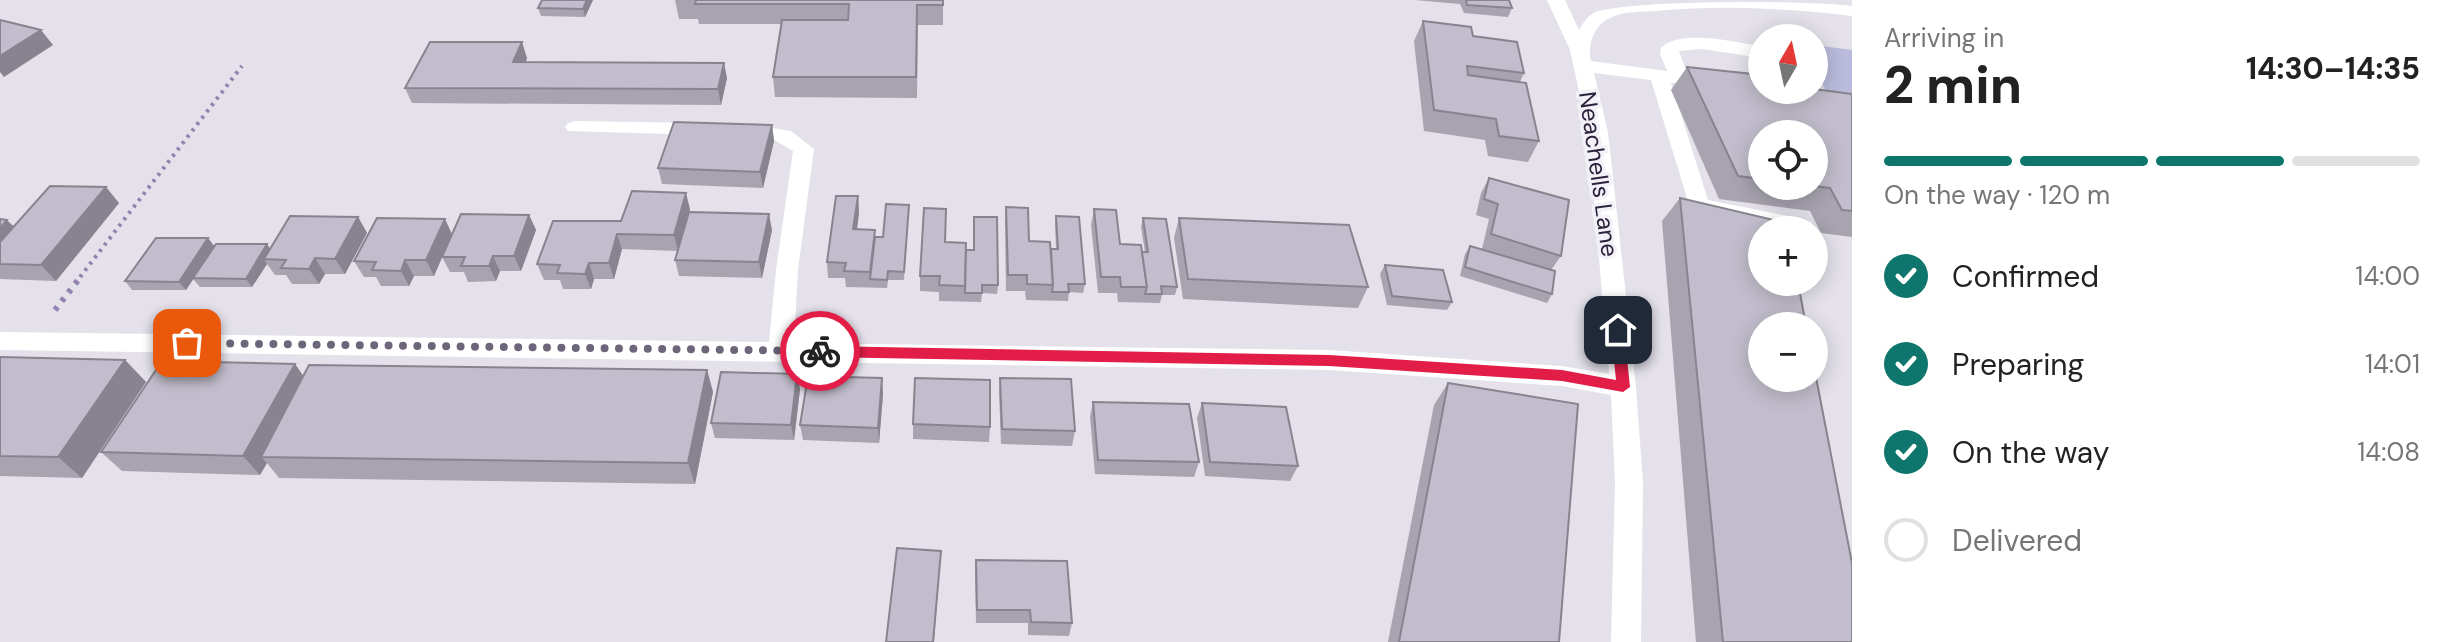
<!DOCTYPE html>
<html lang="en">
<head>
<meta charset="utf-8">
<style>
	:root { --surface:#fff; --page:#f6f6f6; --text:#222; --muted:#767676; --line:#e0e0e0; --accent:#0f766e }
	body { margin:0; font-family:"DM Sans",sans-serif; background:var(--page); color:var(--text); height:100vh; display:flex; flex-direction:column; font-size:30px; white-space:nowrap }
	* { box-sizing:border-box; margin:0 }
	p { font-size:26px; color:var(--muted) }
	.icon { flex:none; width:44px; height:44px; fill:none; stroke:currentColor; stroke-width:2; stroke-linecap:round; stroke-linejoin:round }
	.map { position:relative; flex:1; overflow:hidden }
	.panel { display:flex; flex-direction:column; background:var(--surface); width:600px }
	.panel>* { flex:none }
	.needle { width:52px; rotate:9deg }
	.controls { position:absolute; left:1748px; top:24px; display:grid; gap:16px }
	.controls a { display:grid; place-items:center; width:80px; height:80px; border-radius:50%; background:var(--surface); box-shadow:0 4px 20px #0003; font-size:40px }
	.pin { position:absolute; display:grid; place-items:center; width:68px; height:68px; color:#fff; margin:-34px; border-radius:16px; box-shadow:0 4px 12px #0006 }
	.courier { position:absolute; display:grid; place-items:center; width:80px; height:80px; margin:-40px; border:6px solid #e11d48; border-radius:50%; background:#fff; color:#222; box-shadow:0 2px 10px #0007 }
	.overview em { font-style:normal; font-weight:800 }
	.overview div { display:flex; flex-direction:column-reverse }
	.overview { display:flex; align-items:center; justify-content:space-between; height:136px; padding:0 32px }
	h1 { font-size:52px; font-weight:800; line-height:60px }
	.bar { display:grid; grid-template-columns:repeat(4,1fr); gap:12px 8px; align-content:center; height:96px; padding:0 32px }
	.bar i { height:10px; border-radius:6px; background:var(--line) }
	.bar .selected { background:var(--accent) }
	.bar p { grid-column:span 4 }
	ol { padding:0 32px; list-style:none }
	li { display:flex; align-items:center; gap:24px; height:88px }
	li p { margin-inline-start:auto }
	li .icon { padding:8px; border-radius:50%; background:var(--accent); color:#fff; stroke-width:4 }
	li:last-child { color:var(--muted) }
	li i { width:44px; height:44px; border:4px solid var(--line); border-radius:50% }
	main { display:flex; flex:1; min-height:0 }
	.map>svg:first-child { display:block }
	.green { fill:#babadc }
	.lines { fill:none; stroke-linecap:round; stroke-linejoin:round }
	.path-far1 { stroke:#9482ae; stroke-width:4; stroke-dasharray:3 5; stroke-linecap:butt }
	.path { stroke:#9482ae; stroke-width:6; stroke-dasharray:4 7; stroke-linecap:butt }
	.minor { fill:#fff; fill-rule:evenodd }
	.wall { fill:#a7a3af; fill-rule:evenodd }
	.shaded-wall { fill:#88848f }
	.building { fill:#c2bdcc; stroke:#88848f; stroke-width:2 }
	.route { fill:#e11d48 }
	.done { stroke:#6d6579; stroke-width:8; stroke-dasharray:0 14.4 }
	.labels { text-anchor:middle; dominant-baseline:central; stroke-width:7; stroke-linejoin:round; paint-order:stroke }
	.street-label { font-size:24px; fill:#2d223c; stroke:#f3f1f8 }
</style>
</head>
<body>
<main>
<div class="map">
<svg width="1852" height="642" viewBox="0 0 1852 642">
	<rect width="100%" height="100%" fill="#e4e1eb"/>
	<path class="green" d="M1814,45L1852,50V117C1827,103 1814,73 1814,45Z"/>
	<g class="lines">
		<polyline class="path-far1" points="80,277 242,66"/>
		<polyline class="path" points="55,310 82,275"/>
		<g class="minor">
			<path d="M1547,0H1565L1579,30C1583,23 1588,16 1595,12C1633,0 1804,0 1852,6V16C1787,8 1722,5 1656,11C1641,12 1621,11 1608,19C1593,27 1587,47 1591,61L1667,71L1660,54L1661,48C1681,28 1736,43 1762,46V58L1702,49L1679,51L1689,78L1686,82L1671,83L1708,200L1803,219L1811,222L1814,227L1812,230H1780L1691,211L1651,80L1594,73L1608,132L1636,387L1643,483L1641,642H1611L1615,483L1611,395L1562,386L1329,370L0,350V332L769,342L776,270L793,151L771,138L736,133L733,129L743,123L791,131L814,149L798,270L794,343L1329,350L1562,366L1609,374L1588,132L1570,50Z"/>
			<polygon points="575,121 703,123 713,129 703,135 568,131 565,127 568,123"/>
		</g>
	</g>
	<g class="wall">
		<polygon points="542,0 593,0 585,17 541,16 538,8"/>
		<polygon points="675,0 943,0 943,25 918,25 917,98 775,97 773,77 781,24 699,24 698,19 679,19"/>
		<polygon points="1415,0 1509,0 1512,8 1508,17 1464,13 1460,4"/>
		<polygon points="1423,21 1473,36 1524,73 1520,82 1539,141 1528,162 1488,156 1485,140 1424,131 1414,41"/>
		<polygon points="527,58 526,62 727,78 721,105 412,103 405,88"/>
		<path d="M1687,67L1762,90L1852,94V237L1821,233L1810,211L1719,199L1671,90ZM1762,134L1814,186H1762Z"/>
		<polygon points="772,125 774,141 763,188 662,184 658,168"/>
		<polygon points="1489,178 1561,256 1551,270 1552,294 1547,303 1460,276 1465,254 1470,246 1482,249 1489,219 1476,215 1481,193"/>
		<polygon points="858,196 859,212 857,230 875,237 883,237 909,205 904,280 888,280 887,288 846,287 845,278 828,278 827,262"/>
		<polygon points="1680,198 1852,642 1696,642 1662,221"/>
		<polygon points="119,203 56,281 0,279 0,219 14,226"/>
		<polygon points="1006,207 1029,241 1051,249 1056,249 1055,224 1056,216 1085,284 1083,293 1069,292 1068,301 1026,300 1025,291 1006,291 1005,223"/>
		<polygon points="690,209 678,251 622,249 614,279 594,279 591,289 563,289 560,280 544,280 537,264 621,221"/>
		<polygon points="1094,209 1120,244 1142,252 1145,252 1141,227 1143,218 1177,287 1175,295 1162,295 1160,303 1118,302 1117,293 1098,293 1091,225"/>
		<polygon points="529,215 536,230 521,271 500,271 496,281 468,282 464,272 450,272 442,257 434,276 414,276 409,286 381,286 376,277 364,277 354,261 445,219 452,234"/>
		<polygon points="358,217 367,233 345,274 325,274 319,284 292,284 286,275 275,275 267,264 252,287 200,287 193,279 186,290 132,290 125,281 214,246 270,249"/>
		<polygon points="1179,218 1368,287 1358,308 1183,299 1174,238"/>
		<polygon points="772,230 762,278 679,276 675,260"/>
		<polygon points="945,242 966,250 998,285 997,294 982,293 981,302 939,301 939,292 920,291 920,276"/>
		<polygon points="1385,265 1452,302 1447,310 1387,305 1380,274"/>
		<polygon points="0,357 125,360 146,382 82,478 0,476"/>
		<polygon points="295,364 303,376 707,370 713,392 695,484 279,478 267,463 260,475 122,471 101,452"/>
		<polygon points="1000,378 1075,431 1072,446 1001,444 999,393"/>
		<polygon points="1448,383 1559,642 1388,642 1434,405"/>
		<polygon points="800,389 794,440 715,438 711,423"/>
		<polygon points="883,394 879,443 803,440 800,425"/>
		<polygon points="1093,402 1199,462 1194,477 1095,474 1090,417"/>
		<polygon points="1202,403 1298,466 1290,481 1205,476 1197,418"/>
		<polygon points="913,424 990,427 989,442 913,439"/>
		<polygon points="976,560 1072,623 1069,636 1028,635 1028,623 976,623 975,573"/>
	</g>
	<g class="shaded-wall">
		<polygon points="587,0 593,0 585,17 583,9"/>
		<polygon points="41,30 53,45 4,77 0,72 0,56"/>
		<polygon points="522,42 527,58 519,77 513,62"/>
		<polygon points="724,63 727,78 721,105 718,89"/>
		<polygon points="772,125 774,141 763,188 760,172"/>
		<polygon points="106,187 119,203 56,281 41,265"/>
		<polygon points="686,193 690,209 678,251 674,235"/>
		<polygon points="858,196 859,212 855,245 853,229"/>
		<polygon points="769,214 772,230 762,278 759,262"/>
		<polygon points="529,215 536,230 521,271 514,256"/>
		<polygon points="358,217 367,233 345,274 335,259"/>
		<polygon points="445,219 452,235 434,276 426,260"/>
		<polygon points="7,220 22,235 0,260 0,228"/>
		<polygon points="617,234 622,249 614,279 609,263"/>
		<polygon points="208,238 215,247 186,290 179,282"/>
		<polygon points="267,244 273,253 264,259 267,264 252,287 246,279"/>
		<polygon points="493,256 500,271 496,281 489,266"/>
		<polygon points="315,258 325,274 319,284 309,269"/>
		<polygon points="405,260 414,276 409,286 401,271"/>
		<polygon points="589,263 594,279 591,289 585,274"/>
		<polygon points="125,360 146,382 82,478 58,457"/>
		<polygon points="295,364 309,384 261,457 267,463 260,475 243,456"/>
		<polygon points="707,370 713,392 695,484 688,463"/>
		<polygon points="797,374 800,389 794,440 791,425"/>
		<polygon points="882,378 883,394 879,443 878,428"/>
		<polygon points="941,551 934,642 933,642"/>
	</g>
	<g class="building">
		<polygon points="542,0 587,0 583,9 538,8"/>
		<polygon points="696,0 943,0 943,5 917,5 916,77 773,77 782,20 848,20 849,4 695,4"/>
		<polygon points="1466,0 1509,0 1512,8 1467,5"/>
		<polygon points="0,20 41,30 0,56"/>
		<polygon points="1423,21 1471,27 1473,36 1517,42 1524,73 1467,66 1468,75 1526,83 1539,141 1499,136 1496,119 1434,110"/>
		<polygon points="430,42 522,42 513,62 724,63 718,89 405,88"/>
		<polygon points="1687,67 1762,75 1762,90 1814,89 1852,94 1852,211 1842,210 1830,188 1814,186 1814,134 1762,134 1762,179 1738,176"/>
		<polygon points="674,122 772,125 760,172 658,168"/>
		<polygon points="1489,178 1569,200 1561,256 1491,234 1498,204 1484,199"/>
		<polygon points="50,186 106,187 41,265 0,264 0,242"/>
		<polygon points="632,191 686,193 674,235 617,234 609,263 589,263 585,274 557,273 560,265 537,264 553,221 621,221"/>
		<polygon points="836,196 858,196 853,229 875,230 870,272 844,271 846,263 827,262"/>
		<polygon points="1680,198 1786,223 1788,230 1762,230 1762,282 1798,282 1806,326 1762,326 1762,378 1814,378 1814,367 1852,563 1852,642 1723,642"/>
		<polygon points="886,204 909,205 904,272 888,271 887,280 870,279 875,237 883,237"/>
		<polygon points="1006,207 1028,208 1029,241 1050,242 1053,285 1027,284 1027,275 1008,275"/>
		<polygon points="924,208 946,209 945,242 966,243 965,286 939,285 940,276 920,276"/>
		<polygon points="1094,209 1116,210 1120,244 1141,245 1147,287 1121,287 1120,277 1101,277"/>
		<polygon points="689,212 769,214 759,262 675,260"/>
		<polygon points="461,214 529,215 514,256 493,256 489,266 461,266 465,257 442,257"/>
		<polygon points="290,216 358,217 335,259 315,258 309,269 281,268 286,260 264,259"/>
		<polygon points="1056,216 1079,217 1085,284 1068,284 1069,292 1052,292 1053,285 1051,249 1058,249"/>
		<polygon points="974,217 997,217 998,285 982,285 982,293 965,293 966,250 974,250"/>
		<polygon points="377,218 445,219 426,260 405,260 401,271 372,270 376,262 354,261"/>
		<polygon points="1143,218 1166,219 1177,287 1161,286 1162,294 1145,294 1147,287 1142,252 1148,252"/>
		<polygon points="1179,218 1349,225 1368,287 1188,279"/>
		<polygon points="0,219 7,220 0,228"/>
		<polygon points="156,238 208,238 179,282 125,281"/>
		<polygon points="216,244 267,244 246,279 193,278"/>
		<polygon points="1470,246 1555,271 1552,294 1465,267"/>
		<polygon points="1385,265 1443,270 1452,302 1392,296"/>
		<polygon points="0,357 125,360 58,457 0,456"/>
		<polygon points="162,361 295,364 243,456 101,452"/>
		<polygon points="309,365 707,370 688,463 261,457"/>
		<polygon points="721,372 797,374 791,425 711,423"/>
		<polygon points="808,376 882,378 878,428 800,425"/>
		<polygon points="915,378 990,380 990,427 913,424"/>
		<polygon points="1000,378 1071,379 1075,431 1002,429"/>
		<polygon points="1448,383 1578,404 1559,642 1399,642"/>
		<polygon points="1093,402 1189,404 1199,462 1098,460"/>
		<polygon points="1202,403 1286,407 1298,466 1210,462"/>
		<polygon points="897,548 941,551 933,642 886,642"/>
		<polygon points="976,560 1067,561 1072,623 1031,622 1030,610 977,610"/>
	</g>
	<polygon class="route" points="1618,325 1624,330 1630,387 1623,392 1562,381 1329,366 820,357 813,351 820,346 1329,355 1562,370 1616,380 1611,330"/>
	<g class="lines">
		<polyline class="done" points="187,343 820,351"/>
	</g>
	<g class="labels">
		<g class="street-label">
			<text transform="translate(1599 174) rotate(82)">Neachells Lane</text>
		</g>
	</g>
</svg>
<div class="controls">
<a><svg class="needle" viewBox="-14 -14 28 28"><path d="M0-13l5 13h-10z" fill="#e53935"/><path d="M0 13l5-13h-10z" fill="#767676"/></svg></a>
<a><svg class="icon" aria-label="locate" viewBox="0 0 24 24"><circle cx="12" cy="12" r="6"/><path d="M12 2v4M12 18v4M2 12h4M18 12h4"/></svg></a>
<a>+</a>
<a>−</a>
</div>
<div class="pin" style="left:187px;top:343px;background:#ea580c"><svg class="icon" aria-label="bag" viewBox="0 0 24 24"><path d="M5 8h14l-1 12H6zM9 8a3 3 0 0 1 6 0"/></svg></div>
<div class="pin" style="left:1618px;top:330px;background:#1f2937"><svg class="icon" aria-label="home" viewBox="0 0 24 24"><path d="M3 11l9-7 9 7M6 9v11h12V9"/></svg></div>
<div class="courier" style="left:820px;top:351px"><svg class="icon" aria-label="bike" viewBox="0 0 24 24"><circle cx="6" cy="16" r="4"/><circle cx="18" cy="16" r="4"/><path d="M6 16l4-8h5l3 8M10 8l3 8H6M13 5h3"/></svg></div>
</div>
<section class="panel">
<div class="overview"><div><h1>2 min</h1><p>Arriving in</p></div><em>14:30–14:35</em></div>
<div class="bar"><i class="selected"></i><i class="selected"></i><i class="selected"></i><i></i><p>On the way · 120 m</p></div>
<ol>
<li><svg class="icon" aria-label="check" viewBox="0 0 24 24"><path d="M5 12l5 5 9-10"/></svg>Confirmed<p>14:00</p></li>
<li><svg class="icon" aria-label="check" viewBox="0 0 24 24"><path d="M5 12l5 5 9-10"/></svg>Preparing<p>14:01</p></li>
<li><svg class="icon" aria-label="check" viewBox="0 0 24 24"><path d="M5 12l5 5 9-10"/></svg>On the way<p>14:08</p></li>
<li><i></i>Delivered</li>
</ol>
</section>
</main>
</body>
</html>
